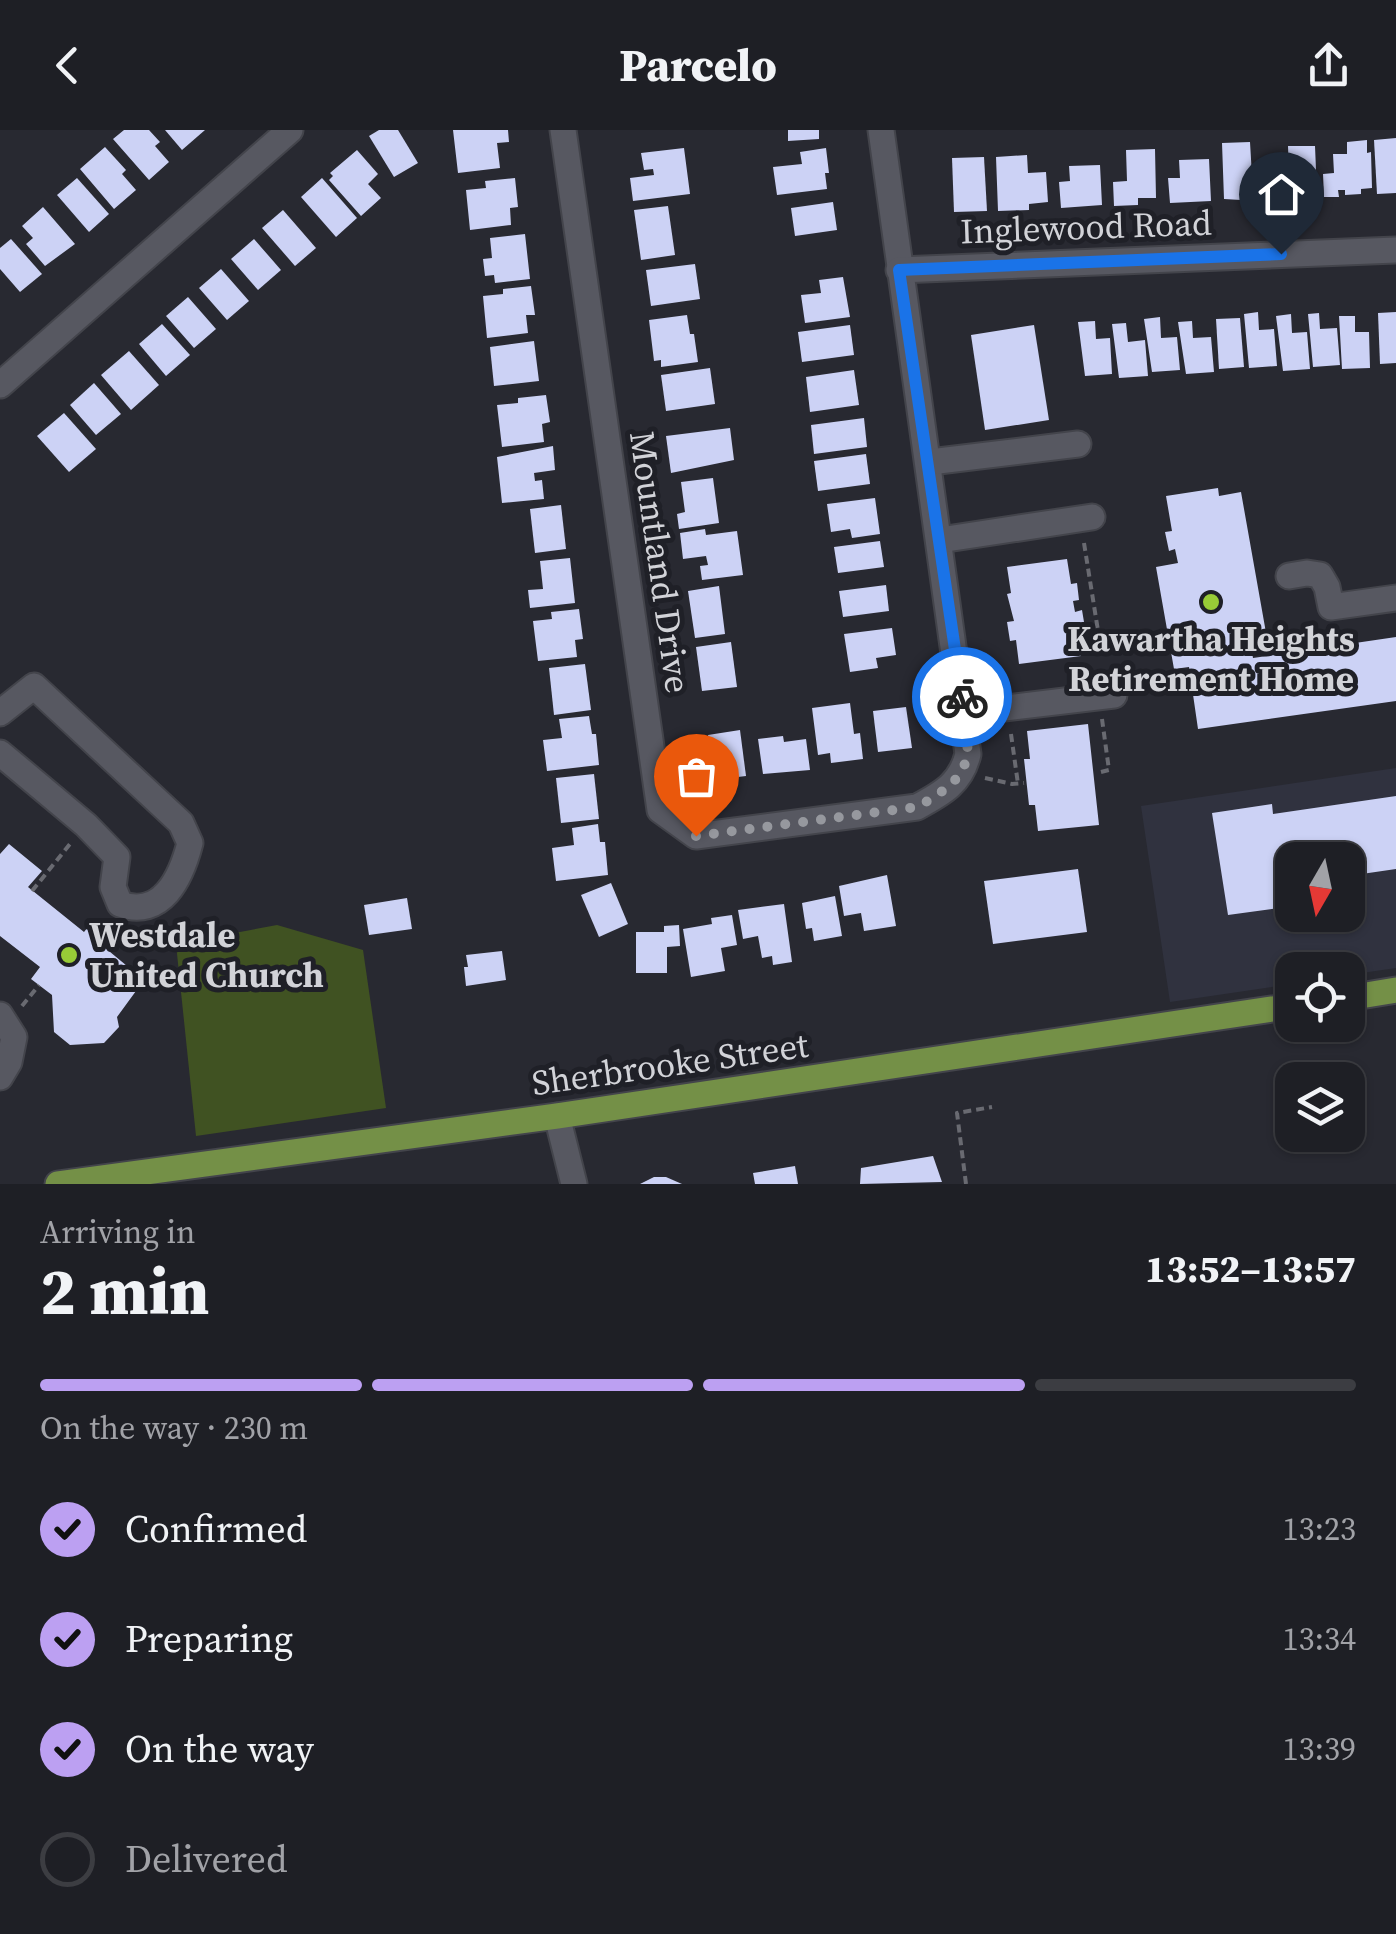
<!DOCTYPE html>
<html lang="en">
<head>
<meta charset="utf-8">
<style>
	:root { --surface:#1e1f25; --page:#26272d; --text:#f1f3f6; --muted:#a1a2a7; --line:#3c3d42; --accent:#bca0f2 }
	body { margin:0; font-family:"Source Serif 4",serif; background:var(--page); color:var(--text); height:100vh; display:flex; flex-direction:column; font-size:38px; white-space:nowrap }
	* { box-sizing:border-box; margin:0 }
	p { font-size:32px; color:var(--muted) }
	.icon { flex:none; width:55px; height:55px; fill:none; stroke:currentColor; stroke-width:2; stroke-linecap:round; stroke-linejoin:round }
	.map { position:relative; height:1054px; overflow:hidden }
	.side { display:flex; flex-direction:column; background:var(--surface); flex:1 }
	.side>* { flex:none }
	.needle { width:65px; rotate:189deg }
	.buttons { position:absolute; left:1275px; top:712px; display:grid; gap:20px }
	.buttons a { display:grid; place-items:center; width:90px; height:90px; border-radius:20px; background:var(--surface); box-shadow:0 2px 8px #0004,0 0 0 2px var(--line); font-size:50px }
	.pin { position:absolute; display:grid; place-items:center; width:85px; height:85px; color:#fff; margin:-102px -42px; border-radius:50% 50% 50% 0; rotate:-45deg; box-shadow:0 0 10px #0007 }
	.pin .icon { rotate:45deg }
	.courier { position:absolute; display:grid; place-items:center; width:100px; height:100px; margin:-50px; border:8px solid #1a73e8; border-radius:50%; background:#fff; color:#222; box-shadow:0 2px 12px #0007 }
	.overview em { font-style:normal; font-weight:800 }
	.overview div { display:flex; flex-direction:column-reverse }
	.overview { display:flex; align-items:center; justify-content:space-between; height:170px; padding:0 40px }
	h1 { font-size:65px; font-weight:800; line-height:75px }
	.bar { display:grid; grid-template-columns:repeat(4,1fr); gap:15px 10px; align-content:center; height:120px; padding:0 40px }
	.bar i { height:12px; border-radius:8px; background:var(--line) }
	.bar .active { background:var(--accent) }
	.bar p { grid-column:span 4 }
	ol { padding:0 40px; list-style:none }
	li { display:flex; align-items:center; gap:30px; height:110px }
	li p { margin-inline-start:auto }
	li .icon { padding:10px; border-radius:50%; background:var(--accent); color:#111; stroke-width:4 }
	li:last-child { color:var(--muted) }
	li i { width:55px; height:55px; border:5px solid var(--line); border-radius:50% }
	header { display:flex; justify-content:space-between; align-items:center; height:130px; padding:0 40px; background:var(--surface); font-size:45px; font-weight:800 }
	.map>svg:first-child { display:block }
	.built { fill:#30323f; fill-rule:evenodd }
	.green { fill:#405222 }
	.building { fill:#ccd2f5 }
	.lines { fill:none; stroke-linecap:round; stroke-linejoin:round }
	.minor-casing { stroke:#43444b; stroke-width:29 }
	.major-casing { stroke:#43444b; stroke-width:29 }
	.path { stroke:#696a71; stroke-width:4; stroke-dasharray:8 5; stroke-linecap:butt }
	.minor { stroke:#575861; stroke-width:25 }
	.major { stroke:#749047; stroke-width:25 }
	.done { stroke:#96989e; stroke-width:10; stroke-dasharray:0 18 }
	.route { stroke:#1a73e8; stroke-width:12 }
	.poi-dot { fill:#98cb37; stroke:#1f2027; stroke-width:4 }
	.labels { text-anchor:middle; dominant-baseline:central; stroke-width:10; stroke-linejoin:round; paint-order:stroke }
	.street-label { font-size:35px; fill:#d2d3d8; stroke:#1f2027 }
	.poi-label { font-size:35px; font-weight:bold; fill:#d2d3d8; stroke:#1f2027 }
</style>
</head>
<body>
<header><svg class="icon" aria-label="back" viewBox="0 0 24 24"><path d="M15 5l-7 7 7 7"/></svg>Parcelo<svg class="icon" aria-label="share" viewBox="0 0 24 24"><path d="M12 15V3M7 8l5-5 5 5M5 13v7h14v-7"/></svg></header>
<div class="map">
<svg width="1396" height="1054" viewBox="0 0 1396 1054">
	<rect width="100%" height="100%" fill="#282931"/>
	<path class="built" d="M1396,638V838L1348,845V840H1292V854L1170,872L1141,676ZM1292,730H1348V785H1292Z"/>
	<polygon class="green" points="277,795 363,820 386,978 196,1006 176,814"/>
	<g class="building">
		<polygon points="124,0 149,0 160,12 155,16 169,32 149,50 113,9"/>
		<polygon points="165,0 205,0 182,20"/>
		<polygon points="379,0 398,0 418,33 394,47 369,6"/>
		<polygon points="453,0 508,0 509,12 497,13 500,38 458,43"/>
		<polygon points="788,0 819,0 819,9 788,11"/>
		<polygon points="1396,8 1396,63 1377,64 1374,10"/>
		<polygon points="1367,10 1367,23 1371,22 1372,58 1361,59 1361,64 1345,65 1345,60 1338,60 1339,67 1324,67 1323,44 1334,43 1333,24 1347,24 1347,12"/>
		<polygon points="1250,12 1252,46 1257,45 1258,71 1224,69 1222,13"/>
		<polygon points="1288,16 1315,16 1317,64 1279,69 1277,45 1289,44"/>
		<polygon points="105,17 126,40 122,44 136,60 114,79 80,39"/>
		<polygon points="684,18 690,64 633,71 630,48 654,45 653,39 644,40 641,23"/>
		<polygon points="826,18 829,43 825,43 827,59 777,65 773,37 802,34 800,22"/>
		<polygon points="1155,19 1156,68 1138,68 1138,75 1114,76 1113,52 1127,51 1126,20"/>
		<polygon points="357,20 378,44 368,54 381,68 361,86 329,50 333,46 330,43"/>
		<polygon points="1027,25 1028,43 1046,42 1048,72 1029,74 1029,80 998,81 996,27"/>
		<polygon points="984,27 987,81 954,82 952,28"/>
		<polygon points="1209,29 1211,71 1170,73 1168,48 1180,48 1179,30"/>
		<polygon points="1100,35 1102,75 1061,78 1059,52 1070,51 1069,36"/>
		<polygon points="77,48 109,84 89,102 57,65"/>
		<polygon points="322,48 357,88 336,107 301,67"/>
		<polygon points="515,48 518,77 510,78 511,95 470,100 466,60 486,58 485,51"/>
		<polygon points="833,72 837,100 795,106 791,78"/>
		<polygon points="668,76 675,125 641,130 634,80"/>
		<polygon points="43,77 75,114 45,136 26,114 33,108 22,96"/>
		<polygon points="283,80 316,118 295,136 262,98"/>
		<polygon points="525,104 530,149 495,153 494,145 485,146 483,129 492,128 490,108"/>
		<polygon points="11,109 42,144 20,162 0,139 0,118"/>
		<polygon points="254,109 281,140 258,160 231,129"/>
		<polygon points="695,134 700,169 651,176 646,140"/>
		<polygon points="221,139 249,171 227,190 199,158"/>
		<polygon points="843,147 850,187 805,193 801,165 821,163 819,150"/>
		<polygon points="531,156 535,185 526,185 528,203 487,208 483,166 503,164 503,159"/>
		<polygon points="188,167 216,199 194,218 166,186"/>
		<polygon points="1258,182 1259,200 1274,199 1277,236 1249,238 1244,184"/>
		<polygon points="1396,182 1396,233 1380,234 1378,183"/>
		<polygon points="1319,183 1320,199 1337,198 1340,235 1313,237 1308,184"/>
		<polygon points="1291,184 1292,203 1307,202 1310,239 1283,241 1276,186"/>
		<polygon points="687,185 690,204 694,204 698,232 661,237 661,230 654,231 649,190"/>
		<polygon points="1339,186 1355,186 1355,202 1369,202 1370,238 1342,239"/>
		<polygon points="1160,187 1161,208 1177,207 1180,240 1152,242 1144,189"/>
		<polygon points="1240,188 1244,237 1219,239 1216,189"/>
		<polygon points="1095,191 1096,209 1110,208 1112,244 1085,246 1078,192"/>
		<polygon points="1192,191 1193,208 1211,207 1214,242 1186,244 1178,192"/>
		<polygon points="1126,193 1128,212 1145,210 1148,246 1119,248 1112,194"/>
		<polygon points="162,194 190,225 166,246 139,214"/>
		<polygon points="850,195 854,225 802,232 798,202"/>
		<polygon points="1034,195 1049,290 985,300 971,205"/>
		<polygon points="534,211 539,251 494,256 490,217"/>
		<polygon points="129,221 159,255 131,280 101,245"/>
		<polygon points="710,238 715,274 666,281 661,245"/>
		<polygon points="854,240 859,275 810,282 806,247"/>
		<polygon points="94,253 121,284 96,305 70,275"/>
		<polygon points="546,265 550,292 542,294 544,312 502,317 497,275 518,273 518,268"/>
		<polygon points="64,283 96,319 69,342 37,306"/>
		<polygon points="864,288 867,317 814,324 811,295"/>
		<polygon points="730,298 734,330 671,343 666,306"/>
		<polygon points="553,316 555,340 534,343 535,351 542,350 544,369 502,373 497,327"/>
		<polygon points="866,324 870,354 818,361 814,331"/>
		<polygon points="713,348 719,393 679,399 677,384 685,382 681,352"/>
		<polygon points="1218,358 1219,366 1241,362 1268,514 1251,517 1253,528 1396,507 1396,571 1198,599 1189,537 1174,539 1156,437 1178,433 1175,419 1169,421 1165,402 1172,401 1166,366"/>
		<polygon points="875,368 880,404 852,408 850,399 831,402 827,374"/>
		<polygon points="561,375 566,419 535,423 530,379"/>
		<polygon points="705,399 706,405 737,401 743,445 702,450 700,436 708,435 706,426 683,429 680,403"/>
		<polygon points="880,411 884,437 838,443 834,417"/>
		<polygon points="570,428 575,473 530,478 528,460 543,459 540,431"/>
		<polygon points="1067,429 1071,454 1077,453 1079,470 1073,471 1075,482 1082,480 1085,498 1077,499 1081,526 1019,534 1016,510 1010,511 1007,492 1014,491 1007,464 1011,463 1007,437"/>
		<polygon points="886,455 889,481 843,487 839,461"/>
		<polygon points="719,456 725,504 695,508 688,461"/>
		<polygon points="579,479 583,509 575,510 577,527 538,531 533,491 552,489 551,482"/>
		<polygon points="892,498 896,525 876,528 878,538 850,542 844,504"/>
		<polygon points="731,512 737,557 702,561 696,517"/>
		<polygon points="585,534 591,580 554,585 549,538"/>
		<polygon points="850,573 854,604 860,603 863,629 831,633 830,623 818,625 812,578"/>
		<polygon points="906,577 912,618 878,622 873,581"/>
		<polygon points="589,586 592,604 596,604 599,635 547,641 543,610 562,608 559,589"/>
		<polygon points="1088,594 1099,695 1038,701 1035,675 1029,675 1024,629 1030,629 1027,601"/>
		<polygon points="740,600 746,646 714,650 708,605"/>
		<polygon points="783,606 784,612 806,609 810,640 763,644 758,609"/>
		<polygon points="594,644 599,689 561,693 556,648"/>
		<polygon points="1396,666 1396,739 1348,746 1348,730 1292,730 1292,745 1282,747 1286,777 1228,785 1212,683 1272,674 1273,684"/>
		<polygon points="598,694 600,712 605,712 608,745 556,751 552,718 574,715 572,698"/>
		<polygon points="9,714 42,741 28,757 84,802 92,792 106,803 98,812 144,850 117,887 119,897 104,913 70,915 54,902 52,865 31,849 40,837 0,806 0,724"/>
		<polygon points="1078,739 1087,802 993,814 984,751"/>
		<polygon points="887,745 896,796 864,801 861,783 844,786 839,756"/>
		<polygon points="611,753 628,794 599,807 581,765"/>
		<polygon points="835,766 842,806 814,811 812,798 806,799 802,773"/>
		<polygon points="407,768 412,799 369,805 364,775"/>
		<polygon points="784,774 792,832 773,835 772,826 762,828 758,806 743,809 738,780"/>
		<polygon points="732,785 737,815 721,818 725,841 691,847 683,799 712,794 711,788"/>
		<polygon points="679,795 680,816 667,817 667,843 636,843 636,802 664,802 664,796"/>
		<polygon points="502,821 506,850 466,856 464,837 468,837 466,825"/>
		<polygon points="933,1026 942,1052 860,1054 861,1038"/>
		<polygon points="795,1036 798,1054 755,1054 753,1043"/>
		<polygon points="654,1047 666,1047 682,1054 640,1054"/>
	</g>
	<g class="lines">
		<g class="minor-casing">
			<g id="minor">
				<path d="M563,0L660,680L696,706L917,677C943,663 961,653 968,624L881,0"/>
				<polyline points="899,140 1396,120"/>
				<polyline points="0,255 290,0"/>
				<polyline points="930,332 1078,314"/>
				<polyline points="940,410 1092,387"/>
				<polyline points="1289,446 1307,443 1320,445 1327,457 1331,477 1396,468"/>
				<path d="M0,583L34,556L181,693L190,713C181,748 162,789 120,774L113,757L117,727L86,695L0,623"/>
				<polyline points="964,583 1114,565"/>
				<polyline points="0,885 14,907 9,932 0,947"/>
				<polyline points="557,986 574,1054"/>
			</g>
		</g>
		<g class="major-casing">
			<g id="major">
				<polyline points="1348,868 1396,860"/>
				<polyline points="58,1054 557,986 1292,876"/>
			</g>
		</g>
		<g class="path">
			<polyline points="1084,413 1099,507"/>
			<polyline points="1011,604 1018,654"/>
			<polyline points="1101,642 1109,640 1102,589"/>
			<polyline points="985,648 1012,654 1024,653"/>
			<polyline points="32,761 70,714"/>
			<polyline points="22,876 39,855"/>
			<polyline points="966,1054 957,983 992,977"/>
		</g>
		<use href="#minor" class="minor"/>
		<use href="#major" class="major"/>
	</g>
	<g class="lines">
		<path class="done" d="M696,706L917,677C976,644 971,630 962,567"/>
		<polyline class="route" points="962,567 899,140 1281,124"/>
	</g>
	<g class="poi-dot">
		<circle cx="1211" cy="472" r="10"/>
		<circle cx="69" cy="825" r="10"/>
	</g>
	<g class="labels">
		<g class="street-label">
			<text transform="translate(1086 97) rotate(-2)">Inglewood Road</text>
			<text transform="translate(660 432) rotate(82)">Mountland Drive</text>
			<text transform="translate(670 934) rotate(-8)">Sherbrooke Street</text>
		</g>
		<g class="poi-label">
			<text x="1211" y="509">Kawartha Heights<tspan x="1211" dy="40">Retirement Home</tspan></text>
			<text x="89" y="805" text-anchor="start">Westdale<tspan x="89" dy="40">United Church</tspan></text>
		</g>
	</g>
</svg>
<div class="buttons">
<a><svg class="needle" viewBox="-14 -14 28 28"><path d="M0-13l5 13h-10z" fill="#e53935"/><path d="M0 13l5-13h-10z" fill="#a1a2a7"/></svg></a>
<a><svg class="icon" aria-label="locate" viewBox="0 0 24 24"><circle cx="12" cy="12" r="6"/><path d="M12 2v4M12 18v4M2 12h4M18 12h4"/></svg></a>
<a><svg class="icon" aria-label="layers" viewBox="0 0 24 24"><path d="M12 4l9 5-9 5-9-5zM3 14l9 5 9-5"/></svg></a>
</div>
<div class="pin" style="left:696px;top:706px;background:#ea580c"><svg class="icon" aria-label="bag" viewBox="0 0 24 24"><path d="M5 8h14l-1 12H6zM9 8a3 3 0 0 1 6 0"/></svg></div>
<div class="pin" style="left:1281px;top:124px;background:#1f2937"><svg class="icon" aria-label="home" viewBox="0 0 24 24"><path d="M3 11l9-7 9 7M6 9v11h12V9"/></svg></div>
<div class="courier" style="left:962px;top:567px"><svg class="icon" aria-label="bike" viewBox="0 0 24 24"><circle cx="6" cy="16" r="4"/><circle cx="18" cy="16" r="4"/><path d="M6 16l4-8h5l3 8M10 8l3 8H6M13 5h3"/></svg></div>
</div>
<section class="side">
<div class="overview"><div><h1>2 min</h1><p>Arriving in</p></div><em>13:52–13:57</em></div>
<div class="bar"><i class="active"></i><i class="active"></i><i class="active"></i><i></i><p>On the way · 230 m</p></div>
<ol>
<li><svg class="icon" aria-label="check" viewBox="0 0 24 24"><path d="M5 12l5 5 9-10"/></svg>Confirmed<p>13:23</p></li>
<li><svg class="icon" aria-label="check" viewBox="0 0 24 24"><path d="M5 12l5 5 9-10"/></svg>Preparing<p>13:34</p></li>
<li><svg class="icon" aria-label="check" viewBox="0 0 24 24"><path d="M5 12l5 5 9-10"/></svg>On the way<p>13:39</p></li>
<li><i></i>Delivered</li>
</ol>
</section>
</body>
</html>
